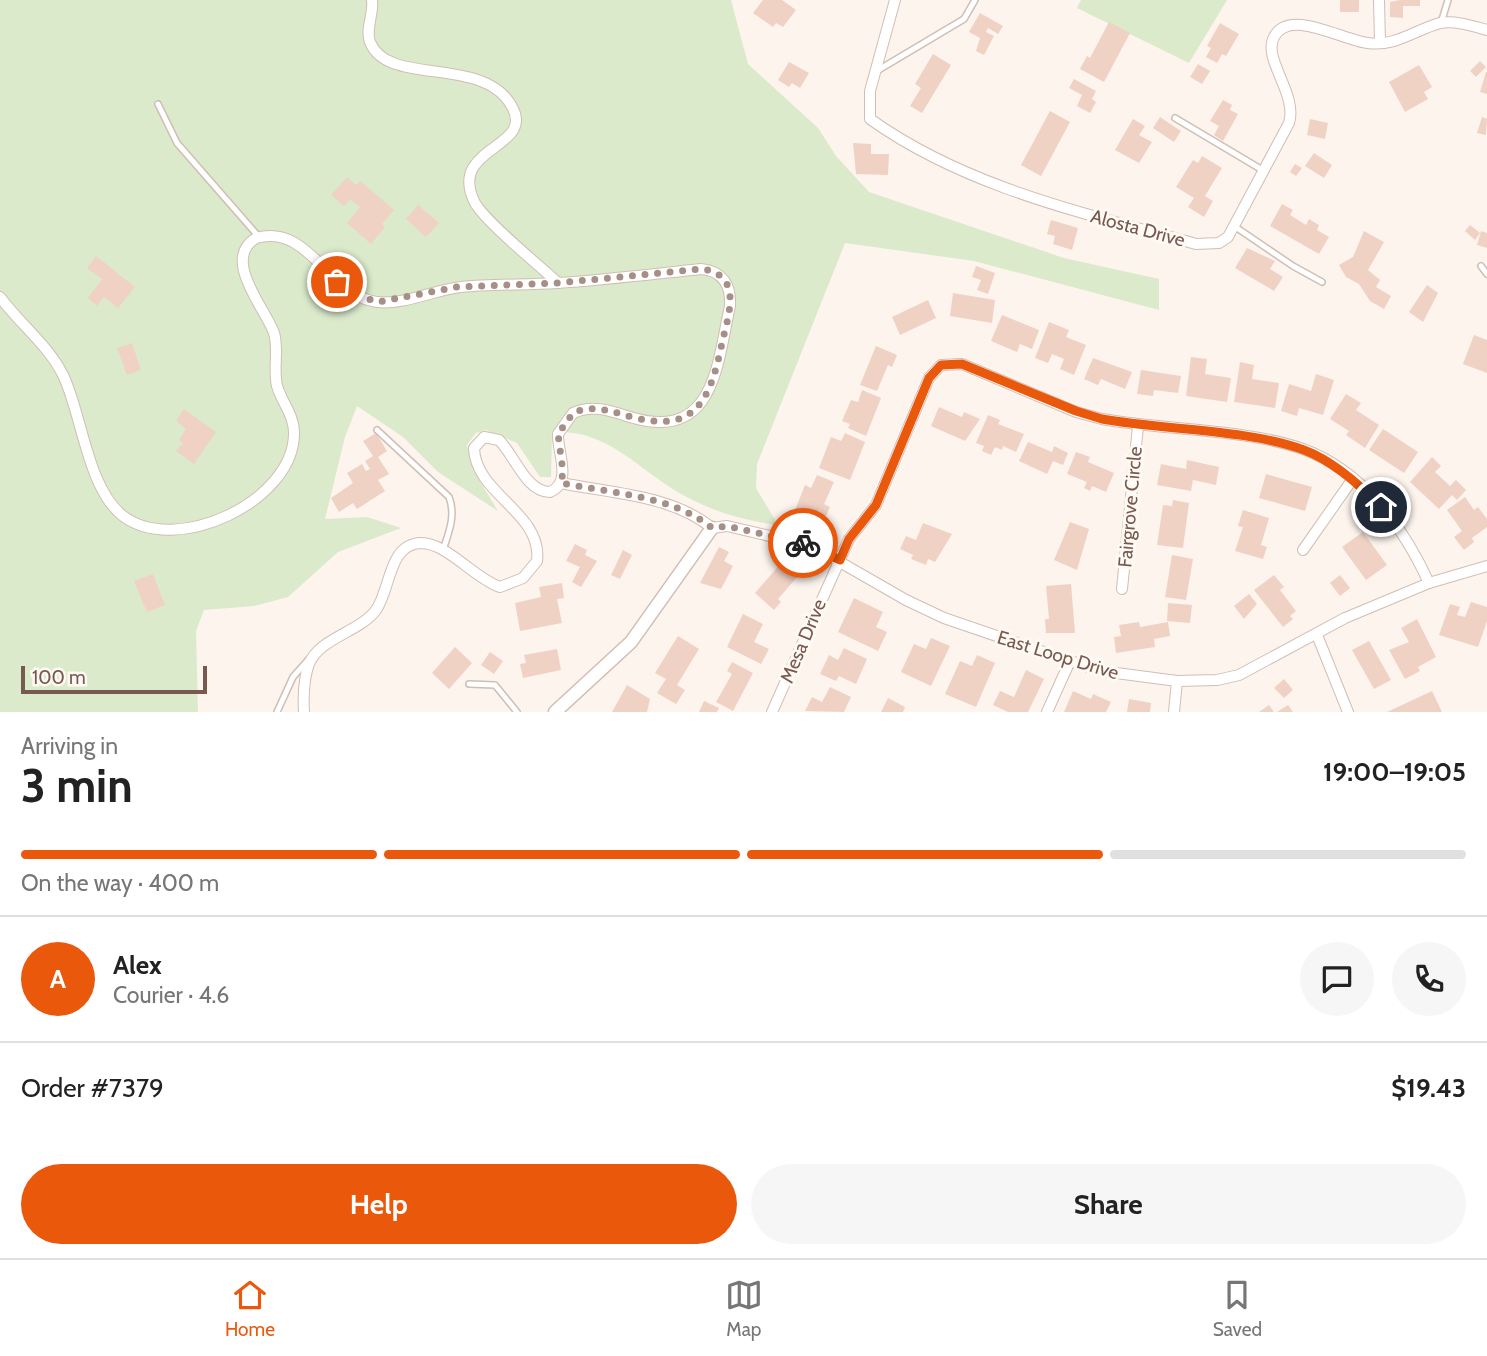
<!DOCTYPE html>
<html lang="en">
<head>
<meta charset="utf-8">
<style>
	:root { --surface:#fff; --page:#f6f6f6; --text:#222; --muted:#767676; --line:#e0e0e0; --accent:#ea580c }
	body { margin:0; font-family:Cabin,sans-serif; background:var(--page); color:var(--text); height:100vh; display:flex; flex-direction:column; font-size:26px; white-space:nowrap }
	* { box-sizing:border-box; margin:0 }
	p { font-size:23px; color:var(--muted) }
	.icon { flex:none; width:38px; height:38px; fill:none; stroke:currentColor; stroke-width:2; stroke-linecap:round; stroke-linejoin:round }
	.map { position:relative; height:712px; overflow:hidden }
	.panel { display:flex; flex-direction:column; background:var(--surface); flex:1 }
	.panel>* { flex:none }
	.scale { position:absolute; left:21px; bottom:18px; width:186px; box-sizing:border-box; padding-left:7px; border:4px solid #77594f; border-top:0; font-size:19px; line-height:24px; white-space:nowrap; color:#77594f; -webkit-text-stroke:5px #fef9f3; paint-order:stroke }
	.pin { position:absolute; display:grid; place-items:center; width:60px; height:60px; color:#fff; margin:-30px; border:4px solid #fff; border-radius:50%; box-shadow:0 2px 7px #0007 }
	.courier { position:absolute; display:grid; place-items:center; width:70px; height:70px; margin:-35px; border:5px solid #ea580c; border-radius:50%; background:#fff; color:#222; box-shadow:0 2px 9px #0007 }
	.head em { font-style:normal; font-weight:700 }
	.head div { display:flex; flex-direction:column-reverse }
	.head { display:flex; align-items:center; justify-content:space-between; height:119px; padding:0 21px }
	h1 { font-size:46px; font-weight:700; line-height:52px }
	.bar { display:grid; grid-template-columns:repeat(4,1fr); gap:10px 7px; align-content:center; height:84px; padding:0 21px }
	.bar i { height:9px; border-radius:5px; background:var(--line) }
	.bar .current { background:var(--accent) }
	.bar p { grid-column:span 4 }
	.line { display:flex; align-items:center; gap:18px; padding:0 21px; border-top:2px solid var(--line) }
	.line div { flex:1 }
	.round { display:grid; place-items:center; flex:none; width:74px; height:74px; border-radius:37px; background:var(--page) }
	.button { display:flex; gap:14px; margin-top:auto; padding:14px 21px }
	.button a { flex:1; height:80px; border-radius:42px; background:var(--accent); color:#fff; font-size:28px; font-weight:700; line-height:80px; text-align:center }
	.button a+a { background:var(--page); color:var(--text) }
	.tab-bar { display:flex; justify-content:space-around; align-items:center; height:98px; border-top:2px solid var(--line); background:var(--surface); font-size:19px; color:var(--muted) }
	.tab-bar a { display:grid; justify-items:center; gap:4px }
	.tab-bar .current { color:var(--accent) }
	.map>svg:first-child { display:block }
	.green { fill:#dbeacb }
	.building { fill:#f0d2c5 }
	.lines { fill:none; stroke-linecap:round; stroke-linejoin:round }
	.service-casing { stroke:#d1beb4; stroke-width:8 }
	.minor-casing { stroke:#d1beb4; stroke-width:12 }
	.tertiary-casing { stroke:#d1beb4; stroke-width:15 }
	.service { stroke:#fff; stroke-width:5 }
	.minor { stroke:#fff; stroke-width:10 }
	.tertiary { stroke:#fff; stroke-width:12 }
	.done { stroke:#a68f86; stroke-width:7; stroke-dasharray:0 12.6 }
	.route { stroke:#ea580c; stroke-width:9 }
	.labels { text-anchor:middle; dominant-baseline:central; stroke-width:6; stroke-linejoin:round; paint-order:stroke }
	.street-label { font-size:19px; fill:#77594f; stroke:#fef9f3 }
</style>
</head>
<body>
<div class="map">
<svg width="1487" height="712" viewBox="0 0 1487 712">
	<rect width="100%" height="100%" fill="#fcf4ed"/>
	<g class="green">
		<path d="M0,0H731L748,64L818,128L836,156L869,192L1064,258L1159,279V310L974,261L845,243L757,464L756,488L778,525C743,521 708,510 676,491C634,465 605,429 552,432L551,477H540L517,443L486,430L476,433L467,445L473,470L498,511L438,472L403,437L357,406L345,437L325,519L367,517L401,528L338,552L288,597L254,606L204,610L196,631L198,712H0Z"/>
		<polygon points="1081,0 1227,0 1189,63 1077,8"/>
	</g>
	<g class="building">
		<polygon points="763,0 782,0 796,10 783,27 776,23 773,27 753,13"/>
		<rect x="1340" y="0" width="19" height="12"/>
		<polygon points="1400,0 1420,0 1420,6 1403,6 1403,18 1390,17 1390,2"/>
		<polygon points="980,13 1003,26 998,34 988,28 986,32 994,36 984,55 976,51 980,38 969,32"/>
		<polygon points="1109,22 1130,33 1104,82 1080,69 1087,56 1090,58"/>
		<polygon points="1220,23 1239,34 1226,56 1222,54 1217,63 1206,57 1211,48 1207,46"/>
		<polygon points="933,54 951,65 922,113 910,106 921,88 915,84"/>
		<polygon points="1480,61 1486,67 1476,77 1470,71"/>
		<polygon points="789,62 809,73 800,88 792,83 789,87 778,80"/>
		<polygon points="1198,64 1210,71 1202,84 1190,77"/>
		<polygon points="1419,65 1432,87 1424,92 1428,99 1405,112 1389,82"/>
		<polygon points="1486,72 1487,72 1487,94 1480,92"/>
		<polygon points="1074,79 1096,91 1092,99 1096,102 1090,113 1077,106 1082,95 1069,88"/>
		<polygon points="1223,100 1232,105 1230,110 1238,114 1223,141 1214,135 1219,126 1210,121"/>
		<polygon points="1050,111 1070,122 1041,176 1021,165"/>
		<polygon points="1160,117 1181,131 1174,142 1153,128"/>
		<polygon points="1482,117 1487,119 1486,135 1477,133"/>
		<polygon points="1133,119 1145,126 1139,135 1152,142 1139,163 1115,150"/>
		<polygon points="1310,119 1328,123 1325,139 1307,135"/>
		<polygon points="853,143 871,144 871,154 889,154 888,175 856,174"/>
		<polygon points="1314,153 1332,165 1324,178 1305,166"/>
		<polygon points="1202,156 1222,168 1205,196 1213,201 1204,217 1188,207 1194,198 1176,187 1193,160 1198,163"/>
		<polygon points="1295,164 1302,168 1296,176 1290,172"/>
		<polygon points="347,177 356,185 360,181 394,210 382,224 385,227 371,244 347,223 360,207 350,199 344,206 331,195"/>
		<polygon points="1282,204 1293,210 1290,215 1306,225 1309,219 1319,225 1317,230 1329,237 1319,254 1270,226"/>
		<polygon points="418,205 439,223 426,237 406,219"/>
		<polygon points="1051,220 1078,228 1072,250 1053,244 1055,236 1047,234"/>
		<polygon points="1470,225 1480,233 1475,240 1465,231"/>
		<polygon points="1364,231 1384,242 1368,270 1380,280 1376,287 1391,296 1384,309 1370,301 1359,284 1346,277 1339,265 1353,257"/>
		<polygon points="1481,231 1487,233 1487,248 1477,245"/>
		<polygon points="1247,248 1275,261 1270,269 1283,277 1274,291 1235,268"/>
		<polygon points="96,256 135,287 118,308 104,297 97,306 88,298 102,279 87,268"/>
		<polygon points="976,266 995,273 988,294 977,290 981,280 972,277"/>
		<polygon points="1427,285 1438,293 1423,322 1409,312"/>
		<polygon points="953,293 995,300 992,323 950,316"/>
		<polygon points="928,300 936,318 900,335 892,317"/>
		<polygon points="1002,315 1039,330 1032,349 1020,344 1017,352 991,341"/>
		<polygon points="1049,322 1069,330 1066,337 1086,345 1074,375 1060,369 1064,359 1052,354 1048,363 1035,358"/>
		<polygon points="1474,335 1487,340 1487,373 1463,364"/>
		<polygon points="132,343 141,370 127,375 117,348"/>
		<polygon points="876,346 897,355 892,367 888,365 877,391 860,385"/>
		<polygon points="1191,357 1207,359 1205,374 1231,378 1227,402 1186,396"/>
		<polygon points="1093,358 1132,372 1125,389 1101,379 1098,385 1084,379"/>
		<polygon points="1240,362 1254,365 1252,379 1279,383 1275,408 1234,402"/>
		<polygon points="1141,370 1181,376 1178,393 1154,390 1153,396 1137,394"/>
		<polygon points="1316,374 1334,380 1323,415 1299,408 1297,416 1281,411 1289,384 1311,391"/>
		<polygon points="862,390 881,398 866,436 848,428 850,424 842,421 851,400 858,402"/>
		<polygon points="1346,394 1361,403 1356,410 1379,425 1365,448 1346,435 1349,431 1330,419"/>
		<polygon points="939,407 962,417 964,412 980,419 965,441 931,426"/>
		<polygon points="184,409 216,432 194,464 176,451 183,443 179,440 186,429 176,421"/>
		<polygon points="988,415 1000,420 998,424 1024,434 1016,452 1003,446 1002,450 995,447 991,455 982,451 984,446 976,443"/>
		<polygon points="1383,429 1418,452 1404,473 1369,450"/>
		<polygon points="376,433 387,451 378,457 389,474 378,480 385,491 357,509 353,503 339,512 331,498 353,483 347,473 362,464 366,471 370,469 365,461 373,456 363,441"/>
		<polygon points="845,433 865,442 850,480 819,468 831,437 841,441"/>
		<polygon points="1028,442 1052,452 1054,446 1068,453 1063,465 1053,461 1047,474 1019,461"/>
		<polygon points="1076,452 1090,457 1088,462 1114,473 1106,492 1092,486 1090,491 1084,488 1087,482 1067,474"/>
		<polygon points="1432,457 1441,466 1435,472 1450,486 1456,480 1466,490 1457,500 1452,495 1439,509 1410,482"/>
		<polygon points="1187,460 1219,467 1216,485 1193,480 1191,491 1157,485 1161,464 1186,469"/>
		<polygon points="1266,474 1312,487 1305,511 1259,498"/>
		<polygon points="817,475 834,482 824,504 830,507 823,523 795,510 805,485 811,488"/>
		<polygon points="1465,497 1474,510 1478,507 1487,519 1487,527 1472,538 1474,542 1464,550 1454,537 1462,531 1447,510"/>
		<polygon points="1173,500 1189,503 1183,548 1157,545 1163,505 1172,506"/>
		<polygon points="1243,510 1269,518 1261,545 1267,547 1263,559 1235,551 1243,527 1238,526"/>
		<polygon points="1070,522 1089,529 1077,570 1054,560"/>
		<polygon points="923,523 952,534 935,562 928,559 926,565 911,559 913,555 900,549 906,536 916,540"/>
		<polygon points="1363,532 1387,565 1366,580 1342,547"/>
		<polygon points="575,544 587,550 585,555 597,561 581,587 572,582 580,567 566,561"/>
		<polygon points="719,547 729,552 724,561 733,566 721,589 700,583"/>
		<polygon points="623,550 632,555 620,579 611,575"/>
		<polygon points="1172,555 1193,559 1186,600 1165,597"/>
		<polygon points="782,562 798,576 778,599 781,602 774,610 755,593"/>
		<polygon points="153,574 165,605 147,612 134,581"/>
		<polygon points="1274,575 1284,587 1280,590 1296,611 1290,616 1293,619 1283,627 1254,590"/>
		<polygon points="1340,575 1350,588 1340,596 1330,583"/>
		<polygon points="562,583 564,598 557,599 562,623 520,631 515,603 541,597 539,587"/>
		<polygon points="1071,584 1075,633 1046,633 1045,619 1049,619 1046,586"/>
		<polygon points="1249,594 1257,604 1244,619 1234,606"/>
		<polygon points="854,598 883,612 876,627 887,632 878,651 838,632"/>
		<polygon points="1471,602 1487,607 1487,621 1478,647 1439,635 1450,604 1460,607 1457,615 1465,617"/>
		<polygon points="1168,603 1192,605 1190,623 1167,621"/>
		<polygon points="743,614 763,624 754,642 769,649 761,664 727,647"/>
		<polygon points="1417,619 1436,657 1418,667 1420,671 1405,679 1389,650 1409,642 1401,628"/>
		<polygon points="1139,622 1140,627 1168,622 1170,636 1154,639 1155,647 1116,653 1114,637 1121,636 1119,625"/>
		<polygon points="678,636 699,649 677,685 685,690 676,704 657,693 666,679 655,673"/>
		<polygon points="931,638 950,646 931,686 901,672 914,644 926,649"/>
		<polygon points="1369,641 1391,680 1374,689 1352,650"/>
		<polygon points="455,647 472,663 449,689 432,673"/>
		<polygon points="844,648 867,659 856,684 839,676 836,681 820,674 829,655 838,660"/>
		<polygon points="557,649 561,670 523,678 520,664 526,663 524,655"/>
		<polygon points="490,652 503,661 494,674 481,665"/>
		<polygon points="977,655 995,663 976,707 945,694 960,661 972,666"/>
		<polygon points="732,662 753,673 733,711 716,702 732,674 727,671"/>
		<polygon points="1026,670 1044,679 1028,712 1008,712 993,705 1000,691 1014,697"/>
		<polygon points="1284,679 1293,690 1284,698 1274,688"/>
		<polygon points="627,685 650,699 647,712 612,712"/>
		<polygon points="830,687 851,697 844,712 805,711 812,697 822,702"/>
		<polygon points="1073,691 1091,699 1093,694 1111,702 1106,712 1064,712"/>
		<polygon points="1432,691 1442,712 1387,712"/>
		<polygon points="888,698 905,707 903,712 881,712"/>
		<polygon points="1129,699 1151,703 1150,712 1127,712"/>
		<polygon points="704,701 719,708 717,712 699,712"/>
		<polygon points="1269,705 1274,712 1259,712"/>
		<polygon points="1288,705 1293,712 1277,712"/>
	</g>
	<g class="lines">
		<g class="service-casing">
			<g id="service">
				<polyline points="1441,23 1448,0"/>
				<polyline points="875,72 964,19 975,0"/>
				<polyline points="158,104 177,143 259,237"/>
				<polyline points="1175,118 1264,171"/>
				<polyline points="1234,226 1293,266 1322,282"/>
				<polyline points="1481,266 1487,274"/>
				<path d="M377,430L449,497C456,515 449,532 443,550"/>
				<polyline points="469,684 495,685 517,712"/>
				<polyline points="277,712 293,677 309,659"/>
			</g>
		</g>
		<g class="minor-casing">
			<g id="minor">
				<path d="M372,0C374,14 365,29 370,42C387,87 482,55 511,105C538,149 448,145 474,201C482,219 540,266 558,283"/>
				<path d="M895,0L870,91V119C967,188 1084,213 1196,244L1219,243L1228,237L1289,123C1298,94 1262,59 1274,37C1289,7 1344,41 1368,43C1395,47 1415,30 1440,23C1454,20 1473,26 1487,30"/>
				<polyline points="1379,0 1380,43"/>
				<path d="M0,297C20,324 48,345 63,375C82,414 87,488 123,516C176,556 292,502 294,435C295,416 282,403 277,386C273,368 279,349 274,333C265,308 221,259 256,238C310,223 328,296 377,302C404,305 434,290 461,287C493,284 525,285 557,283C605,280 653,274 701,269C723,271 731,285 730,306C717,364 715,443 630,417C611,411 592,404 573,413L558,434C557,452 573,482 550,492C526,492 515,456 499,440L484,437L474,448C475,494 543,513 537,561L523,578L500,587C474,578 447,543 421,543C388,544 391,589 376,610C360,632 319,638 309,664C304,677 303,698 304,712"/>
				<path d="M561,483C610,493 672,495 712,528L727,526L812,546L906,600L944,618L1061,658L1101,671L1177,681L1217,680L1239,675L1345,618L1429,583L1487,566"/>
				<polyline points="1303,550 1352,480"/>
				<polyline points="1122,589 1138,426"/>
				<polyline points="1317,635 1348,712"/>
				<path d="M772,712L849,539L876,505L929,378L941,365L962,364L1076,412L1102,419C1163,430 1247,429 1303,449C1363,471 1404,528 1429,583"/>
				<polyline points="1047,712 1070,661"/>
				<polyline points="1174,712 1177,681"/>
			</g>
		</g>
		<g class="tertiary-casing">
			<polyline id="tertiary" points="555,712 631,642 712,528"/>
		</g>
		<use href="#service" class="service"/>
		<use href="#minor" class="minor"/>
		<use href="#tertiary" class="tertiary"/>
	</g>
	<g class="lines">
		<path class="done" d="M337,282L356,295L378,302L457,287L558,283L701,269C718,270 731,281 730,300C730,316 724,332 721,348C710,397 697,433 636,418C614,413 595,403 573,413L558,434L563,472L561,483C609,493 672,495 712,528L727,526L803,543"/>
		<path class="route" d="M803,543L840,560L849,539L876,505L929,378L941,365L962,364L1076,411L1102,419C1163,430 1248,429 1304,450C1333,461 1359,484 1381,507"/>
	</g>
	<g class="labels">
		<g class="street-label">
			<text transform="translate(1138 228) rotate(15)">Alosta Drive</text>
			<text transform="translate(1130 507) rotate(-85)">Fairgrove Circle</text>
			<text transform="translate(803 641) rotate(-67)">Mesa Drive</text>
			<text transform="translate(1058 655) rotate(17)">East Loop Drive</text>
		</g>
	</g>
</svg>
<div class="scale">100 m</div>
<div class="pin" style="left:337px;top:282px;background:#ea580c"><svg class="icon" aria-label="bag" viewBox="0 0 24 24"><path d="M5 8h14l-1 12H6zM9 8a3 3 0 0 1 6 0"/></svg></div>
<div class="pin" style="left:1381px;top:507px;background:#1f2937"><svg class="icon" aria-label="home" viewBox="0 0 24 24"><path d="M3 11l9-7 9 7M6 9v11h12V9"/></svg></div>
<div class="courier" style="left:803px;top:543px"><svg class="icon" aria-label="bike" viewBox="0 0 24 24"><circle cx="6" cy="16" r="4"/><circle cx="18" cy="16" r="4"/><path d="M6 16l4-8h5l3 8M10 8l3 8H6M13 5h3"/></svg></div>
</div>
<section class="panel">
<div class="head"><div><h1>3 min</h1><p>Arriving in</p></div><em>19:00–19:05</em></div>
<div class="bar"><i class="current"></i><i class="current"></i><i class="current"></i><i></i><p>On the way · 400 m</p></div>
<div class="line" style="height:126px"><b class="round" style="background:var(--accent);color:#fff">A</b><div><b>Alex</b><p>Courier · 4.6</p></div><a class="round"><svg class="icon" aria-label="chat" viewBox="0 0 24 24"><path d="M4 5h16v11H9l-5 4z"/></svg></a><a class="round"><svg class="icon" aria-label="phone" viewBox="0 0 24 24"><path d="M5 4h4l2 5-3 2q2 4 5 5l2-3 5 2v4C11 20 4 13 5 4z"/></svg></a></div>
<div class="line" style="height:91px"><div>Order #7379</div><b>$19.43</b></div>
<div class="button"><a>Help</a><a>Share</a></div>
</section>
<nav class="tab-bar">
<a class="current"><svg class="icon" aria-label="home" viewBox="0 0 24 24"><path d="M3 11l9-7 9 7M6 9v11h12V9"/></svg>Home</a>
<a><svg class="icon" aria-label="map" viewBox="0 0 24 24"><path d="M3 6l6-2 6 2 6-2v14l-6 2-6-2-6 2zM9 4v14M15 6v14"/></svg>Map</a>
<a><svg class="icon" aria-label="saved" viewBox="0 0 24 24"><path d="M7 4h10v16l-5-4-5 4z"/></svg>Saved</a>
</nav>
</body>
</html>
